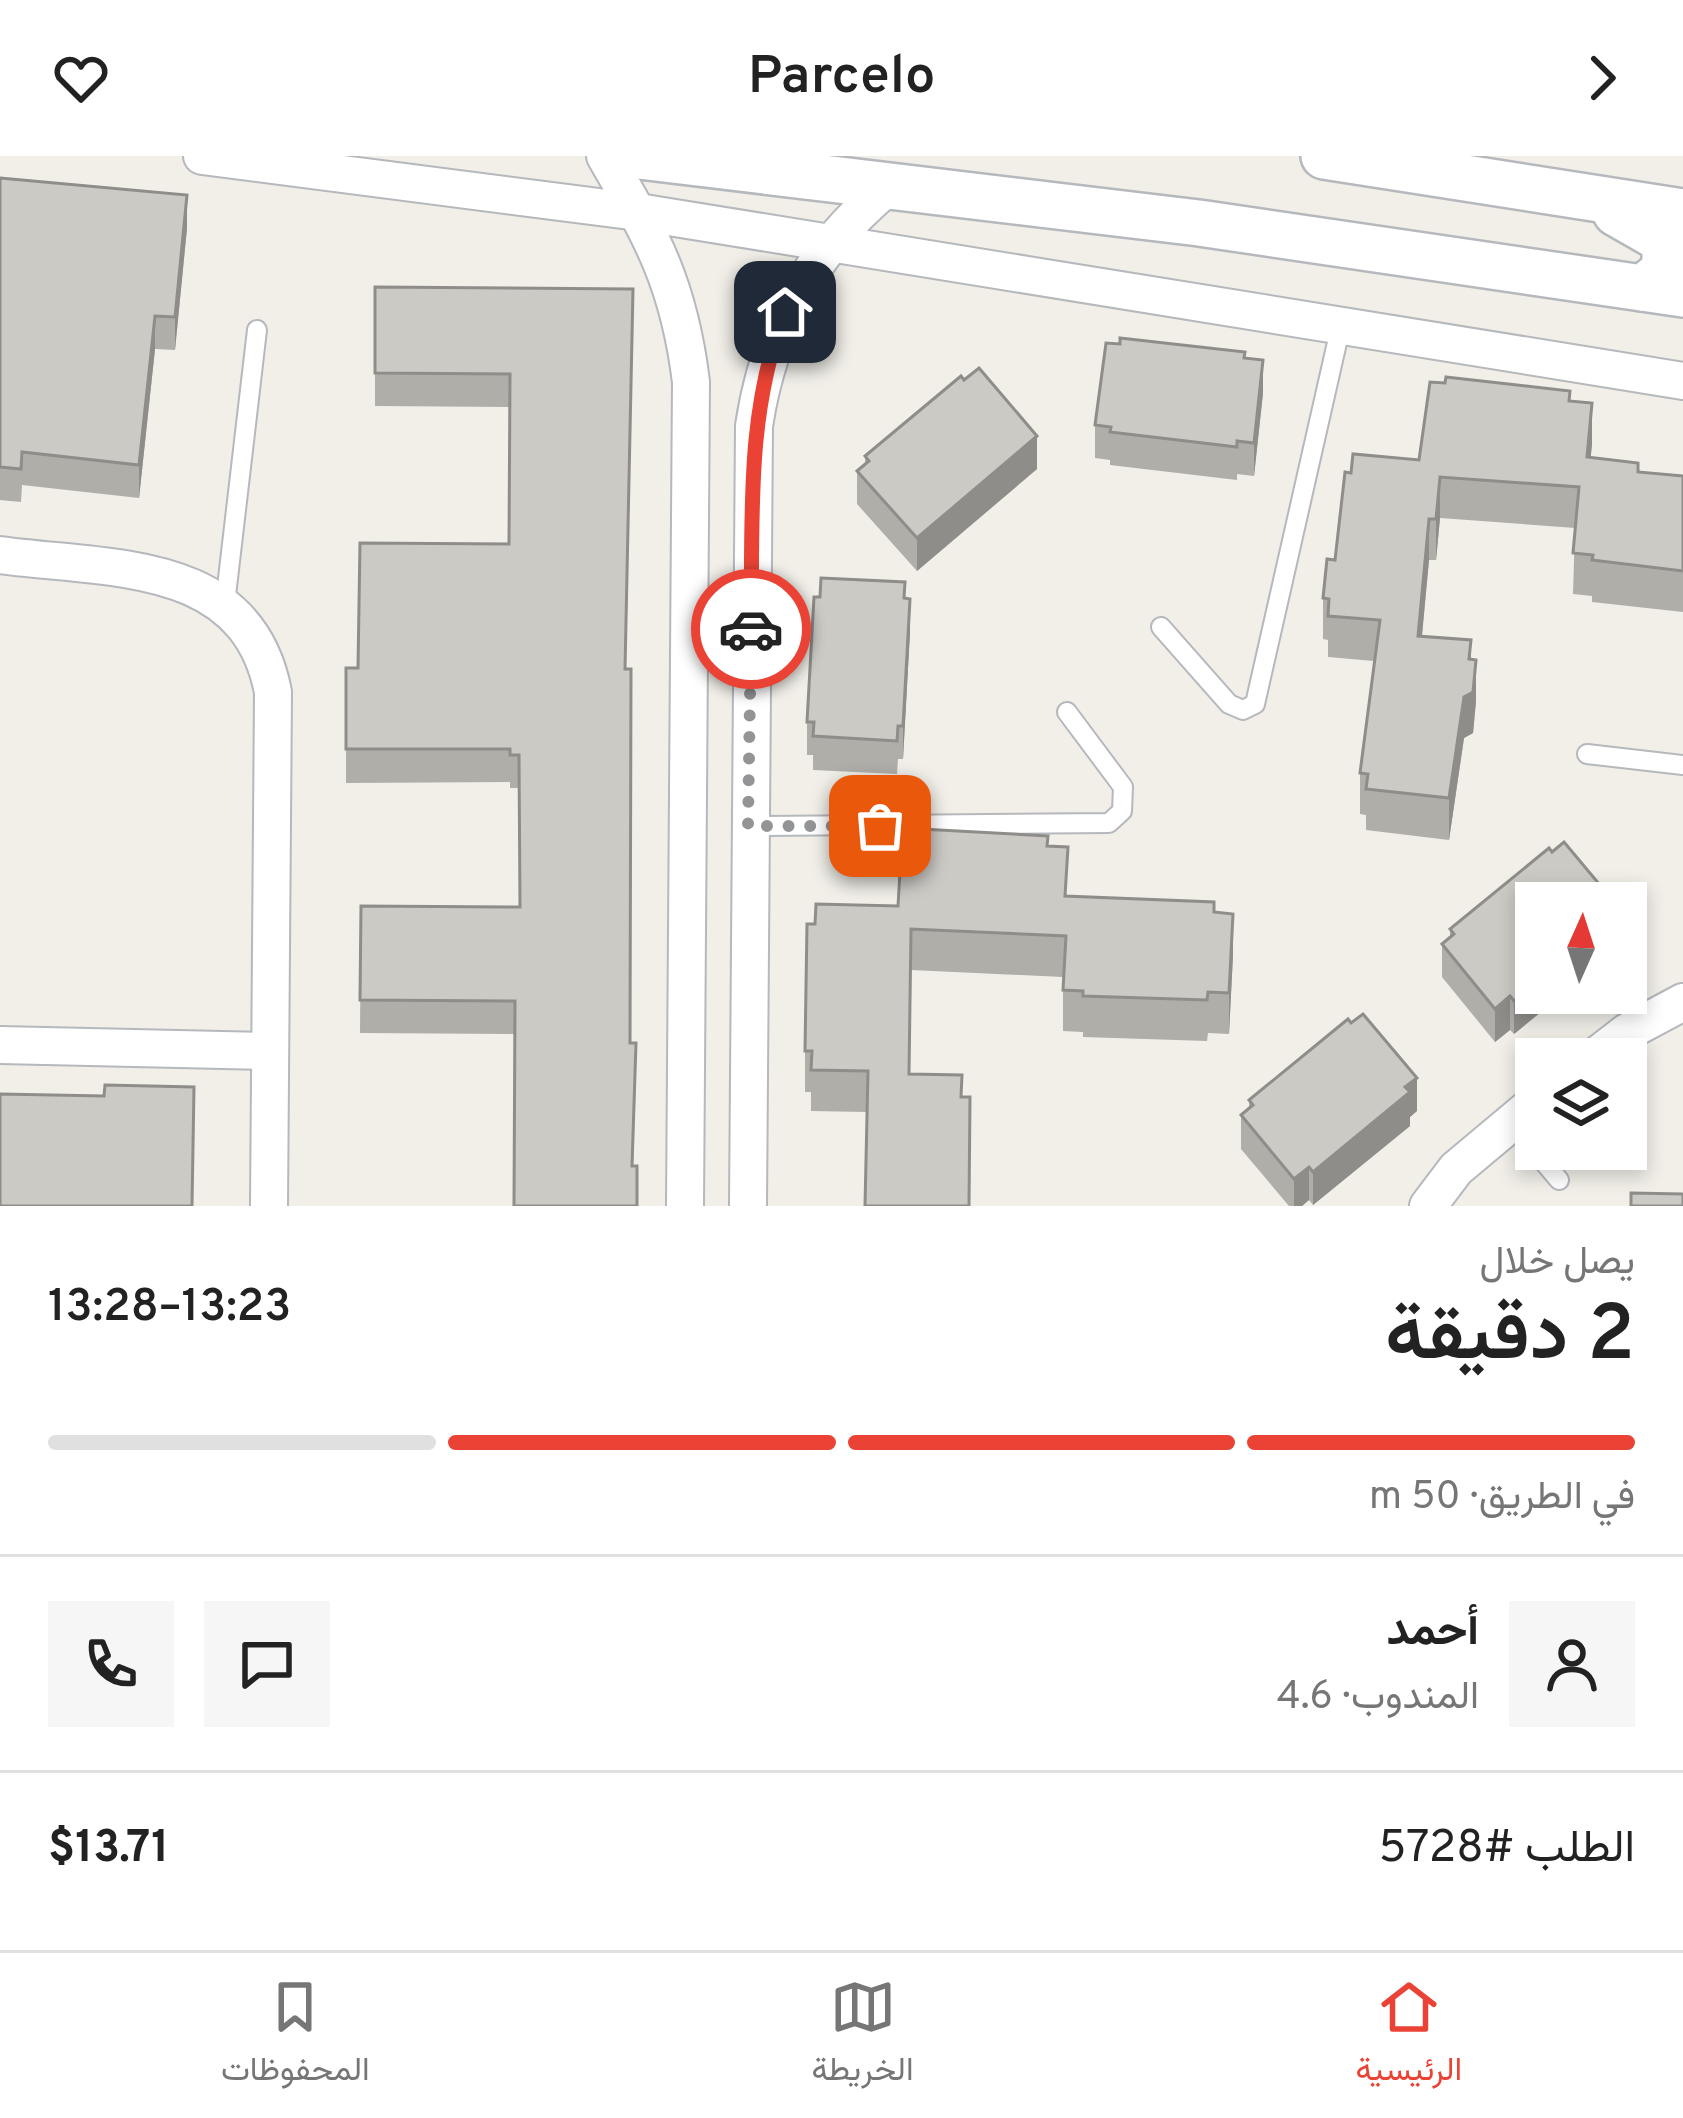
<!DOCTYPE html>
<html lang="ar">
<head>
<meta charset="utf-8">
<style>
	:root { --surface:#fff; --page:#f6f6f6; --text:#222; --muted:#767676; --line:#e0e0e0; --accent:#ea4335 }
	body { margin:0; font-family:Overpass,Vazirmatn,sans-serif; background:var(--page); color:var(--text); direction:rtl; height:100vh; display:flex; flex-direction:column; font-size:45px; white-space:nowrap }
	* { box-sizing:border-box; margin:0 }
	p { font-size:39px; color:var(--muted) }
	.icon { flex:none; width:66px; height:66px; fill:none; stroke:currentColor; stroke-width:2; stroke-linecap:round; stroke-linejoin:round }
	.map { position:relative; height:1050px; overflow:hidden; direction:ltr }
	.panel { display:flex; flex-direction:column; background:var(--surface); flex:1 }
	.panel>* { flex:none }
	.needle { width:78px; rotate:3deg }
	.buttons { position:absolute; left:1515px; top:726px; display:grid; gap:24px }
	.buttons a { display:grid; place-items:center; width:132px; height:132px; border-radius:0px; background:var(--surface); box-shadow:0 6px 18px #0003; font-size:60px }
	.pin { position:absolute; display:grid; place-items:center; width:102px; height:102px; color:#fff; margin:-51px; border-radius:24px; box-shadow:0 6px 18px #0006 }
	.courier { position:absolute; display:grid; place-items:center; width:120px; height:120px; margin:-60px; border:9px solid #ea4335; border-radius:50%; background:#fff; color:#222; box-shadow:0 3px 15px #0007 }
	.summary em { font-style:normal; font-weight:600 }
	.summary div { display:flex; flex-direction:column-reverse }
	.summary { display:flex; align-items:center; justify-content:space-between; height:204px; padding:0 48px }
	h1 { font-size:78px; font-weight:600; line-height:90px }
	.bar { display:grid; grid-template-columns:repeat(4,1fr); gap:18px 12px; align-content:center; height:144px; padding:0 48px }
	.bar i { height:15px; border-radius:9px; background:var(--line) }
	.bar .on { background:var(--accent) }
	.bar p { grid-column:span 4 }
	.line { display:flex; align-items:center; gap:30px; padding:0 48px; border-top:3px solid var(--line) }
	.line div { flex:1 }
	.round { display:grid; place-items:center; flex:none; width:126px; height:126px; border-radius:0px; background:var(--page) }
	header { display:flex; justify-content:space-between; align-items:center; height:156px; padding:0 48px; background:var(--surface); font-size:54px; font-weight:600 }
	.tab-bar { display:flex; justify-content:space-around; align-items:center; height:168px; border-top:3px solid var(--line); background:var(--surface); font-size:33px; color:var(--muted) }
	.tab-bar a { display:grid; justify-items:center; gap:6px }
	.tab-bar .on { color:var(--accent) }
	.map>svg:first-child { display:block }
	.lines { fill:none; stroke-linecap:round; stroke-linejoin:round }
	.service-casing { stroke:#b5b8bc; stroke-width:22 }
	.minor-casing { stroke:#b5b8bc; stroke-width:40 }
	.tertiary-casing { stroke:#b5b8bc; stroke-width:50 }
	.service { stroke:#fff; stroke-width:18 }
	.minor { stroke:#fff; stroke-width:36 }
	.tertiary { stroke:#fff; stroke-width:45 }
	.wall { fill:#afaea9 }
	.shaded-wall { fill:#8f8d8a }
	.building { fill:#cccac5; stroke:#8f8d8a; stroke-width:3 }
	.done { stroke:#929495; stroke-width:12; stroke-dasharray:0 21.6 }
	.route { stroke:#ea4335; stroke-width:15 }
</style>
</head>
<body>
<header><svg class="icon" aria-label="forward" viewBox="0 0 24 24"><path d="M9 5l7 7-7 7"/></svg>Parcelo<svg class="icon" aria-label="heart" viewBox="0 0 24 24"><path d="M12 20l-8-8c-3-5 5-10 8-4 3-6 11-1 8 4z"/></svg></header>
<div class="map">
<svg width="1683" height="1050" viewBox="0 0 1683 1050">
	<rect width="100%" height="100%" fill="#f1efe8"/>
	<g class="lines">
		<g class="service-casing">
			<g id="service">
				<polyline points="225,448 257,174"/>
				<polyline points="1161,471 1229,548 1243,554 1255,548 1341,169"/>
				<polyline points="1587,598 1683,609"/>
				<polyline points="748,670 1109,667 1122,655 1123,631 1067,556"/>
				<polyline points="1510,966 1559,1024"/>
			</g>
		</g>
		<g class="minor-casing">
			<g id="minor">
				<polyline points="202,0 638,56 1683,225"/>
				<path d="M605,0C653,83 679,128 691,226L685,1050"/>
				<path d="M0,399C109,414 247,401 273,536L269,1050"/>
				<polyline points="0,889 270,895"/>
				<polyline points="1592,903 1627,876 1683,846"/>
				<path d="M748,1050L754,270C769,171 812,93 889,30"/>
				<polyline points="1428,1050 1456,1013 1536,946"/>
			</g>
		</g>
		<g class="tertiary-casing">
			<g id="tertiary">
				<polyline points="639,0 1199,67 1683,138"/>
				<polyline points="1324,0 1683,56"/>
				<polyline points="1616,57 1665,85 1665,114 1643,132"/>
			</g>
		</g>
		<use href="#service" class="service"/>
		<use href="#minor" class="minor"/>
		<use href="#tertiary" class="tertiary"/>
	</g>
	<g class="wall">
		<polygon points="0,22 187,72 175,194 155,193 139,342 22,329 21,346 0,344"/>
		<polygon points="375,131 633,133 626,513 630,887 636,920 633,1010 637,1050 515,878 360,877 361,750 520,751 519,632 510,632 510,626 346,627 346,512 358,512 509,388 510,251 375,250"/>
		<polygon points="1245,202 1263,237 1254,320 1237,318 1237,324 1110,309 1110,304 1095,302 1095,269"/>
		<polygon points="1570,245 1592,288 1590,302 1638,316 1683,320 1683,456 1592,446 1592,440 1573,438 1575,372 1440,362 1436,404 1429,404 1422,480 1471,503 1476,545 1473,577 1464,582 1449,684 1366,674 1366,659 1360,658 1360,617 1374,505 1328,501 1328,484 1323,483 1323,442 1335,404 1351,317 1419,304"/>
		<polygon points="865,300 1037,313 917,415 857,348 857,315 865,309"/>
		<polygon points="905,442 910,476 903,603 898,603 897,618 813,614 813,599 807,599 807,566"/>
		<polygon points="1048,690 1067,740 1214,756 1233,799 1229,878 1208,877 1207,885 1083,881 1083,876 1063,875 1063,821 911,814 867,956 811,955 811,936 805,936 805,895 815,768 898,750"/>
		<polygon points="1450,773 1536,837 1564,837 1514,878 1510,874 1495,886 1442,821 1442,788 1450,781"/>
		<polygon points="1249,944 1417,955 1410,961 1410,970 1313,1049 1309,1044 1302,1050 1289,1050 1241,993 1241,959 1249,952"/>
	</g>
	<g class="shaded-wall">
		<polygon points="187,39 187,72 175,194 175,161"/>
		<polygon points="155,160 155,193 139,342 139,309"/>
		<polygon points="1263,204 1263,237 1254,320 1254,287"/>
		<polygon points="1592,247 1592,288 1587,343 1587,301"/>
		<polygon points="1037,280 1037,313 917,415 917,382"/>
		<polygon points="1440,321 1440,362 1436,404 1436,363"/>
		<polygon points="1429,363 1429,404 1418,521 1418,480"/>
		<polygon points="910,443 910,476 903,603 903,570"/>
		<polygon points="1471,484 1471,525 1476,504 1476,545 1473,577 1464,582 1449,684 1449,642"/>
		<polygon points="1233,758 1233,799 1229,878 1229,837"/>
		<polygon points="1536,827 1536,837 1564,837 1514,878 1514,845"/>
		<polygon points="1510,840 1510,874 1495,886 1495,853"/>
		<polygon points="1417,922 1417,955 1410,961 1410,970 1313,1049 1313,1016"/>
		<polygon points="1309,1011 1309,1044 1302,1050 1294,1050 1294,1023"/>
	</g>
	<g class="building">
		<polygon points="0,22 187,39 175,161 155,160 139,309 22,296 21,313 0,311"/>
		<polygon points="375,131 633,133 625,513 631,513 630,887 636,887 632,1010 637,1010 637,1050 514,1050 515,845 360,844 361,750 520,751 519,599 510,599 510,593 346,593 346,512 358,512 360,387 509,388 510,218 375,217"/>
		<polygon points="1120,182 1245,196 1244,202 1263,204 1254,287 1237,285 1237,291 1110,276 1111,271 1095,269 1106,187 1120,188"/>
		<polygon points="979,212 1037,280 917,382 857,315 869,305 865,300 961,220 964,224"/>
		<polygon points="1446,221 1570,235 1569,245 1592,247 1587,301 1638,307 1638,316 1683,320 1683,415 1592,404 1593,399 1573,397 1579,331 1440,321 1436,363 1429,363 1418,480 1471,484 1469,503 1476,504 1473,536 1464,541 1449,642 1366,633 1368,618 1360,617 1380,464 1328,460 1329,443 1323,442 1327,403 1335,404 1345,316 1351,317 1353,298 1419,304 1430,226 1445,227"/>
		<polygon points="821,422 905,426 904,442 910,443 903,570 898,570 897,585 813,580 814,566 807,566 814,441 820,441"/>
		<polygon points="921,673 1048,680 1047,690 1068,691 1065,740 1214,746 1214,756 1233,758 1229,837 1208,836 1207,844 1083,840 1083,835 1063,834 1066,780 911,773 909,918 962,919 961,941 970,941 969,1050 865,1050 868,915 811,914 812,895 805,895 807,768 815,768 816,748 898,750 902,681 920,682"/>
		<polygon points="1564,686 1615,747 1536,747 1536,827 1514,845 1510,840 1495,853 1442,788 1454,778 1450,773 1549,692 1552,696"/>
		<polygon points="1363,858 1417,922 1405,931 1410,936 1313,1016 1309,1011 1294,1023 1241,959 1253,949 1249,944 1348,863 1351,867"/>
		<polygon points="105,929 194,931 192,1050 0,1050 0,938 104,940"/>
		<polygon points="1631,1037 1683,1038 1683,1050 1631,1050"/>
	</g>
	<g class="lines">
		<polyline class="done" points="751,473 748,670 880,670"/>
		<path class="route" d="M751,473C753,366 745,258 785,156"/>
	</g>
</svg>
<div class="buttons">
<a><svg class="needle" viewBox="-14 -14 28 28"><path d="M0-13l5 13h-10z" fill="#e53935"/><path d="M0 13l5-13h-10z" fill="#767676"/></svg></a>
<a><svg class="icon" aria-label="layers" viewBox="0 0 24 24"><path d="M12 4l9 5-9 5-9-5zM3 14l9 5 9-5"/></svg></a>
</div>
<div class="pin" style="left:880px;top:670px;background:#ea580c"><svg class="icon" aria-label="bag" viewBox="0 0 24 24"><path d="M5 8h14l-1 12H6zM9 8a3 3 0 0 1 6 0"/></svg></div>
<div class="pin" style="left:785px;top:156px;background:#1f2937"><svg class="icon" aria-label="home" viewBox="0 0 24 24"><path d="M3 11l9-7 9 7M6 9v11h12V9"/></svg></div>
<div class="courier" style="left:751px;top:473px"><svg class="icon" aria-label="car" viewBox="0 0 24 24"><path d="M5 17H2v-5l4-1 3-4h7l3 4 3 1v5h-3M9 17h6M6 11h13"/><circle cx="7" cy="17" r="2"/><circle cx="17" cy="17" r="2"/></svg></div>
</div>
<section class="panel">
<div class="summary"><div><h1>2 دقيقة</h1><p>يصل خلال</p></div><em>13:23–13:28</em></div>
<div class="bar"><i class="on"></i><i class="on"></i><i class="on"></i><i></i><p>في الطريق · 50 m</p></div>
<div class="line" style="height:216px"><a class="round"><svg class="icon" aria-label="person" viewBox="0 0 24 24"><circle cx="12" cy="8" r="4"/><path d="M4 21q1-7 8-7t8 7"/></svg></a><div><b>أحمد</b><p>المندوب · 4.6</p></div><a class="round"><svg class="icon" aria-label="chat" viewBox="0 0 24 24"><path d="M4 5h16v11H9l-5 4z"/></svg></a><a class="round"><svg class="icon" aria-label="phone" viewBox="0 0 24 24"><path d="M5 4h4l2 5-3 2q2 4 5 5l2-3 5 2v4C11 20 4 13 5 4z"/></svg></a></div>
<div class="line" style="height:156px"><div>الطلب #5728</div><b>$13.71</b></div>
</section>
<nav class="tab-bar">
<a class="on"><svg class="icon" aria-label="home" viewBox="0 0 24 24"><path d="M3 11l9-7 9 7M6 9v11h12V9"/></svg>الرئيسية</a>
<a><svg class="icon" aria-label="map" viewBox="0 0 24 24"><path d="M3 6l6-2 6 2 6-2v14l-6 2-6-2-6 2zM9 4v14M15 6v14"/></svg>الخريطة</a>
<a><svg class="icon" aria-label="saved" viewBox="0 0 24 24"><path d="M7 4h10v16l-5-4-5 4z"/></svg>المحفوظات</a>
</nav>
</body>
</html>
